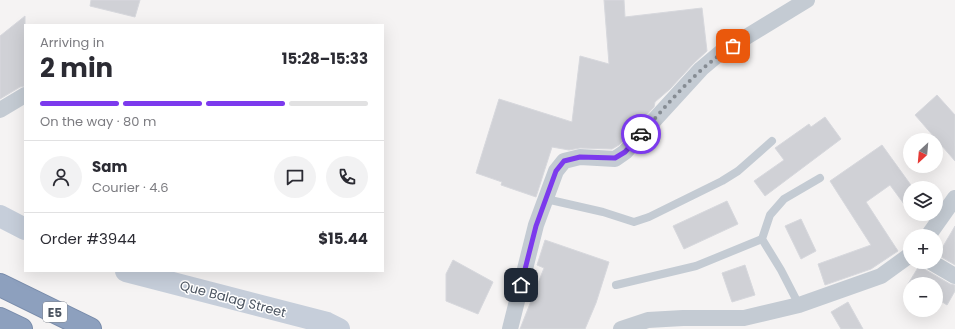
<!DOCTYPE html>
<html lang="en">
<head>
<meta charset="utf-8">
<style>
	:root { --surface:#fff; --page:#f2f2f3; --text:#2b2b33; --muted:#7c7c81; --line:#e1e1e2; --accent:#7c3aed }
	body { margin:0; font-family:Poppins,sans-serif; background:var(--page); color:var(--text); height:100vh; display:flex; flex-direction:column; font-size:15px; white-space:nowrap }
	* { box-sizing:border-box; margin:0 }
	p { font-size:13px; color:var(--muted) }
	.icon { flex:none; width:22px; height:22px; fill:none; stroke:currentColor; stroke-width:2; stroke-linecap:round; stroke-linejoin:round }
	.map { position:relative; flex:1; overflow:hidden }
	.sheet { position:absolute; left:24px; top:24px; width:360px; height:248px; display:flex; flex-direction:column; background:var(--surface); border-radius:0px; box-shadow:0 4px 16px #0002 }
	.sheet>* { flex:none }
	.needle { width:26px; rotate:206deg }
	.tools { position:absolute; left:903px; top:133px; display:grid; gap:8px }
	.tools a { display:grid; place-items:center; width:40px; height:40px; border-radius:50%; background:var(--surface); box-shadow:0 4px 16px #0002; font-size:20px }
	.pin { position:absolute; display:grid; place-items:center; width:34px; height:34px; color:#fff; margin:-17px; border-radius:8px; box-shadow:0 2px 6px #0006 }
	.courier { position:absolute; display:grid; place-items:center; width:40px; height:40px; margin:-20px; border:3px solid #7c3aed; border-radius:50%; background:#fff; color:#222; box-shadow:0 1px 5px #0007 }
	.head em { font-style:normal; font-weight:700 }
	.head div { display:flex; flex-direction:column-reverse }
	.head { display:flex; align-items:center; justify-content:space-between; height:68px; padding:0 16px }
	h1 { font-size:26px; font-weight:700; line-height:30px }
	.bar { display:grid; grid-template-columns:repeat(4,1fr); gap:6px 4px; align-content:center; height:48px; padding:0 16px }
	.bar i { height:5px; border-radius:3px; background:var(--line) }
	.bar .on { background:var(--accent) }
	.bar p { grid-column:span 4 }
	.line { display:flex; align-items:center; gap:10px; padding:0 16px; border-top:1px solid var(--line) }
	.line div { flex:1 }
	.round { display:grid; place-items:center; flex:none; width:42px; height:42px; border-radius:21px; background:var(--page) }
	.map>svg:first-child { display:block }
	.building { fill:#d0d1d6; stroke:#d7d8dd }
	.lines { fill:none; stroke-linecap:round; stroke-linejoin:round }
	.highway-casing { stroke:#788baa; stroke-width:24 }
	.lane { stroke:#c4cbd3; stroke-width:8 }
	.street { stroke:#c4cbd3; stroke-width:16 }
	.secondary { stroke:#c6ceda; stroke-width:22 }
	.highway { stroke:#8da0be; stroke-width:22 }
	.done { stroke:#868c93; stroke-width:4; stroke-dasharray:0 7.2 }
	.route { stroke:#7c3aed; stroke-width:5 }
	.labels { text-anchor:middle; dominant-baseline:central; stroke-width:3; stroke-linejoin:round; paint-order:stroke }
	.shield { fill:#fff; stroke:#818790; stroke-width:1 }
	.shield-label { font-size:12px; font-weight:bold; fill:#4b5460 }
	.street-label { font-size:13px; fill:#4b5460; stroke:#fff }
</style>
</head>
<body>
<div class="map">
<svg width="955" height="329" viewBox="0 0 955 329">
	<rect width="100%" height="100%" fill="#f5f3f3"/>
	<g class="building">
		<polygon points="91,0 140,0 135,17 90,6"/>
		<polygon points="604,0 624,0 625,17 702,8 707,51 694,63 670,89 655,102 654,107 619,145 612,149 580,148 569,150 552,147 536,197 501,185 502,182 476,173 499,99 572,122 580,56 609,64"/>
		<polygon points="25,16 25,86 20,87 0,99 0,36"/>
		<polygon points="937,95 955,115 955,161 915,115"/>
		<polygon points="825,117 841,139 765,196 754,181 784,160 775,148 809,124 811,127"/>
		<polygon points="882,145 913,188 910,188 910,200 904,204 890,185 866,202 898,251 871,269 825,285 818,264 871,245 830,181"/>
		<polygon points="727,201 738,224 684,249 673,226"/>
		<polygon points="801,219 816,251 801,259 785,226"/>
		<polygon points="955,226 955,265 938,255"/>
		<polygon points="545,240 609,262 596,303 585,329 520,329 544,268 537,265"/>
		<polygon points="453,260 493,282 478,314 446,301 446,274"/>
		<polygon points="745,265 755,295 732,302 722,273"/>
		<polygon points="919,266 950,284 955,285 955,291 947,305 936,298 936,284 908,284"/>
		<polygon points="848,302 863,329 841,329 831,312"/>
	</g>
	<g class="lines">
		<g class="highway-casing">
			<g id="highway">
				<polyline points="0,285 90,329"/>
				<polyline points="0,319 21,329"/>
			</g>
		</g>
		<g class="lane">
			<polyline points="546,199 603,212 634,222 649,217 722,181 738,171 772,141"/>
			<polyline points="616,285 696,266 762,239"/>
			<polyline points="799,305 781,270 762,239 770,215 784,199 820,178"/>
		</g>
		<g class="street">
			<polyline points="0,110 25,95"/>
			<polyline points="928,236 955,198"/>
			<polyline points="931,262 955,276"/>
			<polyline points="510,329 536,225 556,171 564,161 580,157 615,159 625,152 701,69 720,53 807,0"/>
			<polyline points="621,329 648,320 683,318 744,318 799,305 881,276 910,255"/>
		</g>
		<g class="secondary">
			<polyline points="0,216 25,229"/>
			<polyline points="126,271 327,323 339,329"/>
		</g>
		<use href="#highway" class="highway"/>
	</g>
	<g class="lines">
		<path class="done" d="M641,134C669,103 697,68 733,46"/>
		<polyline class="route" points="521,285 536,226 556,171 564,161 580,157 615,158 625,152 641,134"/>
	</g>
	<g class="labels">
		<rect class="shield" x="43" y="302" width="24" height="20" rx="3"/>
		<g class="shield-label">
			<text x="55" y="312">E5</text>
		</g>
		<g class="street-label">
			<text transform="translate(233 299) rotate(15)">Que Balag Street</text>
		</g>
	</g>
</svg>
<div class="tools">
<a><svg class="needle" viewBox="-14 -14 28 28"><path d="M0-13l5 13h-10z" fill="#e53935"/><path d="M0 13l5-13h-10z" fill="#7c7c81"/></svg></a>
<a><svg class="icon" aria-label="layers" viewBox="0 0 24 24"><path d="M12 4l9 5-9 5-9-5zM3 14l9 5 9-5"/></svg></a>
<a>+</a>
<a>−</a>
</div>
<div class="pin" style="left:733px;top:46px;background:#ea580c"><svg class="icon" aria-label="bag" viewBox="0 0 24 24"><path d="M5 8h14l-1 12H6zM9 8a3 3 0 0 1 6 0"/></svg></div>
<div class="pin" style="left:521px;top:285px;background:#1f2937"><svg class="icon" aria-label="home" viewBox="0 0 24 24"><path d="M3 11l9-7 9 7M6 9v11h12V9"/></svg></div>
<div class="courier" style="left:641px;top:134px"><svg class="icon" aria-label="car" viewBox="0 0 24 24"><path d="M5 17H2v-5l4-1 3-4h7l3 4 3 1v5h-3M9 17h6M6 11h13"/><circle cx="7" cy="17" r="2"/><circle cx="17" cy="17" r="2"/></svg></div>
<section class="sheet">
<div class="head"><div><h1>2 min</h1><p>Arriving in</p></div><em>15:28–15:33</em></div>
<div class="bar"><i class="on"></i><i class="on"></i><i class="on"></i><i></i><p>On the way · 80 m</p></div>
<div class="line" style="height:72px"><a class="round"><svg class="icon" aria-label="person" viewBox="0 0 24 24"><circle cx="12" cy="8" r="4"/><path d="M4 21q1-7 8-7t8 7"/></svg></a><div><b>Sam</b><p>Courier · 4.6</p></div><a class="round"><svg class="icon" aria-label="chat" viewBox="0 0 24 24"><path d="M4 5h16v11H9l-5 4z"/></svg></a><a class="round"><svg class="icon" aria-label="phone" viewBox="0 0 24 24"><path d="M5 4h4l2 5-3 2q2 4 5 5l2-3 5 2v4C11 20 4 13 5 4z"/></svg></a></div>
<div class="line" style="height:52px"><div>Order #3944</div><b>$15.44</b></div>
</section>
</div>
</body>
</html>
